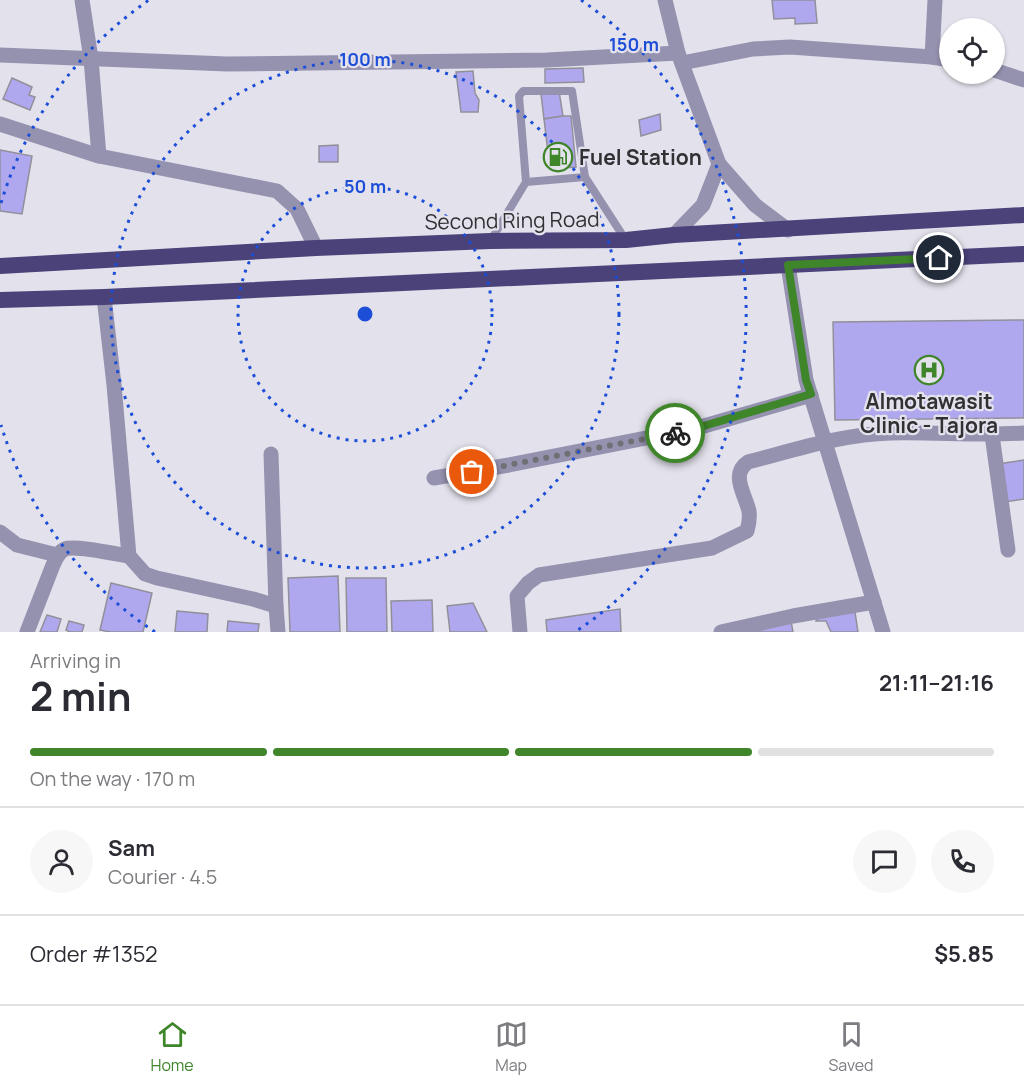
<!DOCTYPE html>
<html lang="en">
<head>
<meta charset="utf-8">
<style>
	:root { --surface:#fff; --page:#f7f7f7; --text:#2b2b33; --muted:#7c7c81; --line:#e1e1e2; --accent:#3f852a }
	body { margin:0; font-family:Manrope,sans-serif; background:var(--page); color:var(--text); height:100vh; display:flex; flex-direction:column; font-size:22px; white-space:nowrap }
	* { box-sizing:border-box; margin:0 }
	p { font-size:20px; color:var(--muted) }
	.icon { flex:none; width:33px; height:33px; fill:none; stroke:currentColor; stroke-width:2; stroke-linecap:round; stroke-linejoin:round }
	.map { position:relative; height:632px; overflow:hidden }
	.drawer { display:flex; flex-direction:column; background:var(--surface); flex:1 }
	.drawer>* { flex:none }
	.buttons { position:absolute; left:939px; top:18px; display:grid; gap:12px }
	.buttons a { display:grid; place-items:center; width:66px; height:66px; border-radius:50%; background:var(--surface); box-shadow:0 2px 4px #0004; font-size:30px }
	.pin { position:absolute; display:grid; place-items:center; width:51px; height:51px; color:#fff; margin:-26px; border:3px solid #fff; border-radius:50%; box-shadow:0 2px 6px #0007 }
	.courier { position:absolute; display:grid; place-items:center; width:60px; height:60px; margin:-30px; border:4px solid #3f852a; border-radius:50%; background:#fff; color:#222; box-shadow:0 2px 8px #0007 }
	.summary em { font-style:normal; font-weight:700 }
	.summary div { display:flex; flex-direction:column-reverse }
	.summary { display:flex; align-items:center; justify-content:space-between; height:102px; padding:0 30px }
	h1 { font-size:39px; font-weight:700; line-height:45px }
	.bar { display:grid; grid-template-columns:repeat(4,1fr); gap:9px 6px; align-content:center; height:72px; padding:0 30px }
	.bar i { height:8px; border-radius:4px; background:var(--line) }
	.bar .on { background:var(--accent) }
	.bar p { grid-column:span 4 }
	.line { display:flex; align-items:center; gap:15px; padding:0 30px; border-top:2px solid var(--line) }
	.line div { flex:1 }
	.round { display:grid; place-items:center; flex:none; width:63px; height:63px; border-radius:32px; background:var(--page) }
	.tabs { display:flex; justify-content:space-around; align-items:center; height:84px; border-top:2px solid var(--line); background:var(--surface); font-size:16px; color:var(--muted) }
	.tabs a { display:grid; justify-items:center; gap:3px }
	.tabs .on { color:var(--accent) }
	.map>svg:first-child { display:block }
	.building { fill:#b0a8ee; stroke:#91909a; stroke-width:1.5 }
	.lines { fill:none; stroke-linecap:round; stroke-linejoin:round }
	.service { stroke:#9592b0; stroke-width:8 }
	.minor { stroke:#9592b0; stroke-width:15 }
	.tertiary { stroke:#9592b0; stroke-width:15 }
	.trunk { stroke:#4a4279; stroke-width:16 }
	.done { stroke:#6f6f74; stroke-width:6; stroke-dasharray:0 10.8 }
	.route { stroke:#3f852a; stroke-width:8 }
	.ring { fill:none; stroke:#1d4ed8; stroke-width:3; stroke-dasharray:3 6 }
	.labels { text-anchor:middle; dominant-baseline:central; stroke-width:4.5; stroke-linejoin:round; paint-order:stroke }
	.poi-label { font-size:21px; font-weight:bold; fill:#313134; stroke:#e3e2ec; text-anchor:start }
	.street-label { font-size:21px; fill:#313134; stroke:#e3e2ec }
	.centre { fill:#1d4ed8; stroke:#e3e2ec; stroke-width:3 }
	.ring-label { font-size:18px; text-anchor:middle; font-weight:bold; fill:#1d4ed8; stroke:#e3e2ec; stroke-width:4.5; stroke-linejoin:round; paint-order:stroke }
</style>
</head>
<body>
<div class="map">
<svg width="1024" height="632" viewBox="0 0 1024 632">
	<rect width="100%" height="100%" fill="#e3e2ec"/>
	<g class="building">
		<polygon points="772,0 815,0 817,23 795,24 795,18 774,19"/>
		<polygon points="583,68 584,82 545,83 545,69"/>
		<polygon points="473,71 475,93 479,100 478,112 461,112 456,72"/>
		<polygon points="12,78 32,87 29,95 35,97 30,110 3,99"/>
		<polygon points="559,91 563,116 544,119 541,94"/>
		<polygon points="660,114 661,130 641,136 639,120"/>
		<polygon points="563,116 571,116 576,167 550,169 544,119"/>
		<polygon points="338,145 338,162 319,162 319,146"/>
		<polygon points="0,150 32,156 22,214 0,211"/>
		<polygon points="1024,320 1024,418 835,420 833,322"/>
		<polygon points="1024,460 1024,499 1004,502 998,464"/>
		<polygon points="338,576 340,632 290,632 288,578"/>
		<polygon points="346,578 386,578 387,632 347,632"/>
		<polygon points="111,583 152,593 143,632 110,632 100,630"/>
		<polygon points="432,600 433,632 392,632 391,601"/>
		<polygon points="473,603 487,632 450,632 447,606"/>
		<polygon points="620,609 621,632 547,632 546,620"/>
		<polygon points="177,611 208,614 207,632 175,632"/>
		<polygon points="855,612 858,632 831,632 826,621 816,621 818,617"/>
		<polygon points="47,615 61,619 57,632 40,632"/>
		<polygon points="69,621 84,625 82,632 70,632 66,630"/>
		<polygon points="228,621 259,624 258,632 227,632"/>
		<polygon points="791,621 793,632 744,632"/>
	</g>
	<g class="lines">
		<g class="service">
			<polyline points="526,182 519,96 523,91 572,91 585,177"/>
			<polyline points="491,240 526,182 585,177 625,239"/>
		</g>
		<g class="minor">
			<polyline points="82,0 91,59 99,156"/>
			<polyline points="0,55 227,64 547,60 678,53"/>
			<polyline points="932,57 935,0"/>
			<polyline points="682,63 753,49 790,47 932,57 950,60"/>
			<polyline points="994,70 1024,80"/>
			<polyline points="0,124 99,156 277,191 297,209 316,248"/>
			<polyline points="788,265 806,380 883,632"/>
			<polyline points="104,297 114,385 129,556 145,574 157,578 253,599 276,606 278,632"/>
			<polyline points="992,435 1008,550"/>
			<polyline points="271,454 276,606"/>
			<polyline points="434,478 509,465 697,428 811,395"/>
			<polyline points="0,532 17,545 57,555"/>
			<path d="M27,632L53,565C56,559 58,552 65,549C75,545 116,554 129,556"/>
			<path d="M520,632L517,596L528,583L539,575L712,548L747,531C749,524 750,518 749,511C745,494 730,474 748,462C795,450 843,434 891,433C936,432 980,436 1024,433"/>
			<polyline points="721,632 793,616 874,602"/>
		</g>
		<g class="tertiary">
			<polyline points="665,0 678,53 719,164 755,205 788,230"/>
			<polyline points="674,235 703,205 719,164"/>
		</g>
		<g class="trunk">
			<polyline points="0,266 316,248 490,241 626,240 674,235 1024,215"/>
			<polyline points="0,300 104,297 1024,254"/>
		</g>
	</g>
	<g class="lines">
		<polyline class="done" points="472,472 675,433"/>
		<polyline class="route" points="675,433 697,428 811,394 806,380 788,265 939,258"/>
	</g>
	<g class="ring">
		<circle cx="365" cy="314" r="127"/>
		<circle cx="365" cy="314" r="254"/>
		<path d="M155 632A381 381 0 0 1 1 425M1 203A381 381 0 0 1 149 0M581 0A381 381 0 0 1 575 632"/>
	</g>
	<defs>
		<g id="fuel-ring" transform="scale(1.5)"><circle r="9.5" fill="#e3e2ec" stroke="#3f852a" stroke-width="1.5"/><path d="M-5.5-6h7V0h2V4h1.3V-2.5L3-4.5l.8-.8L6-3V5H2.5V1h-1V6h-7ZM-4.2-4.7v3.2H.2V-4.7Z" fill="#3f852a"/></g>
		<g id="hospital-ring" transform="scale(1.5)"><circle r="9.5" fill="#e3e2ec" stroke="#3f852a" stroke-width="1.5"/><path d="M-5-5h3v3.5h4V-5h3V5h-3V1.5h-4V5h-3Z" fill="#3f852a"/></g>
	</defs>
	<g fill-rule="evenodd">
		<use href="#fuel-ring" x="558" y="157"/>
		<use href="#hospital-ring" x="929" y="370"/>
	</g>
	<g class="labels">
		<g class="poi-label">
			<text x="579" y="157">Fuel Station</text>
			<text x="929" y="401" text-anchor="middle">Almotawasit<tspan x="929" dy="24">Clinic - Tajora</tspan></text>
		</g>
		<g class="street-label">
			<text transform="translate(512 220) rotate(-1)">Second Ring Road</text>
		</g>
	</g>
	<circle cx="365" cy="314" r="9" class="centre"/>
	<g class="ring-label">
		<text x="634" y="51">150 m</text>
		<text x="365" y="66">100 m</text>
		<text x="365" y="193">50 m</text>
	</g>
</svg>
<div class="buttons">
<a><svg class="icon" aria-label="locate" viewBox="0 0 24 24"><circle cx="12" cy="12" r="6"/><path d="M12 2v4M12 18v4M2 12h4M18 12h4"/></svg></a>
</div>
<div class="pin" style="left:472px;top:472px;background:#ea580c"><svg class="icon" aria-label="bag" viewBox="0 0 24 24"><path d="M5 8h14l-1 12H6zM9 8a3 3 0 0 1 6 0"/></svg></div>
<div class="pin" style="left:939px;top:258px;background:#1f2937"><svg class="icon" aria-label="home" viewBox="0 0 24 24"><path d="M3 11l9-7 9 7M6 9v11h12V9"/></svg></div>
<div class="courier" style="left:675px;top:433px"><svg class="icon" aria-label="bike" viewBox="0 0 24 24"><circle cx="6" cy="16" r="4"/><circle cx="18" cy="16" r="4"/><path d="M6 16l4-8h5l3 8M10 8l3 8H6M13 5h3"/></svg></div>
</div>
<section class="drawer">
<div class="summary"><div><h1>2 min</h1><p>Arriving in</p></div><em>21:11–21:16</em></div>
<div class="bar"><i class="on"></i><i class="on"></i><i class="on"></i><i></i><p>On the way · 170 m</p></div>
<div class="line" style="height:108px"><a class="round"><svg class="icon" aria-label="person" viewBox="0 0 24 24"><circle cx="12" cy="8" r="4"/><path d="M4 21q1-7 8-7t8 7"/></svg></a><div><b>Sam</b><p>Courier · 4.5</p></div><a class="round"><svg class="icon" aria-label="chat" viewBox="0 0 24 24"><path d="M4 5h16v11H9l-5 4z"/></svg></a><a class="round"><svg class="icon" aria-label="phone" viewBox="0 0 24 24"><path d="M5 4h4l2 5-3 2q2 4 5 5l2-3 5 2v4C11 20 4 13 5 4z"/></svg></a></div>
<div class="line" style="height:78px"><div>Order #1352</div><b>$5.85</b></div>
</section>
<nav class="tabs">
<a class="on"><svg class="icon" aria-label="home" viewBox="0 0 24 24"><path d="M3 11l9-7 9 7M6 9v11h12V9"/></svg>Home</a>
<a><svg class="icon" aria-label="map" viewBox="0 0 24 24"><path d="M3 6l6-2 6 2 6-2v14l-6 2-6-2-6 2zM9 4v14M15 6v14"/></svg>Map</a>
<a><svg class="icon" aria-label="saved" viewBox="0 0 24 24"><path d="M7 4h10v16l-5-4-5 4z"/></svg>Saved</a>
</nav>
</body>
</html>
